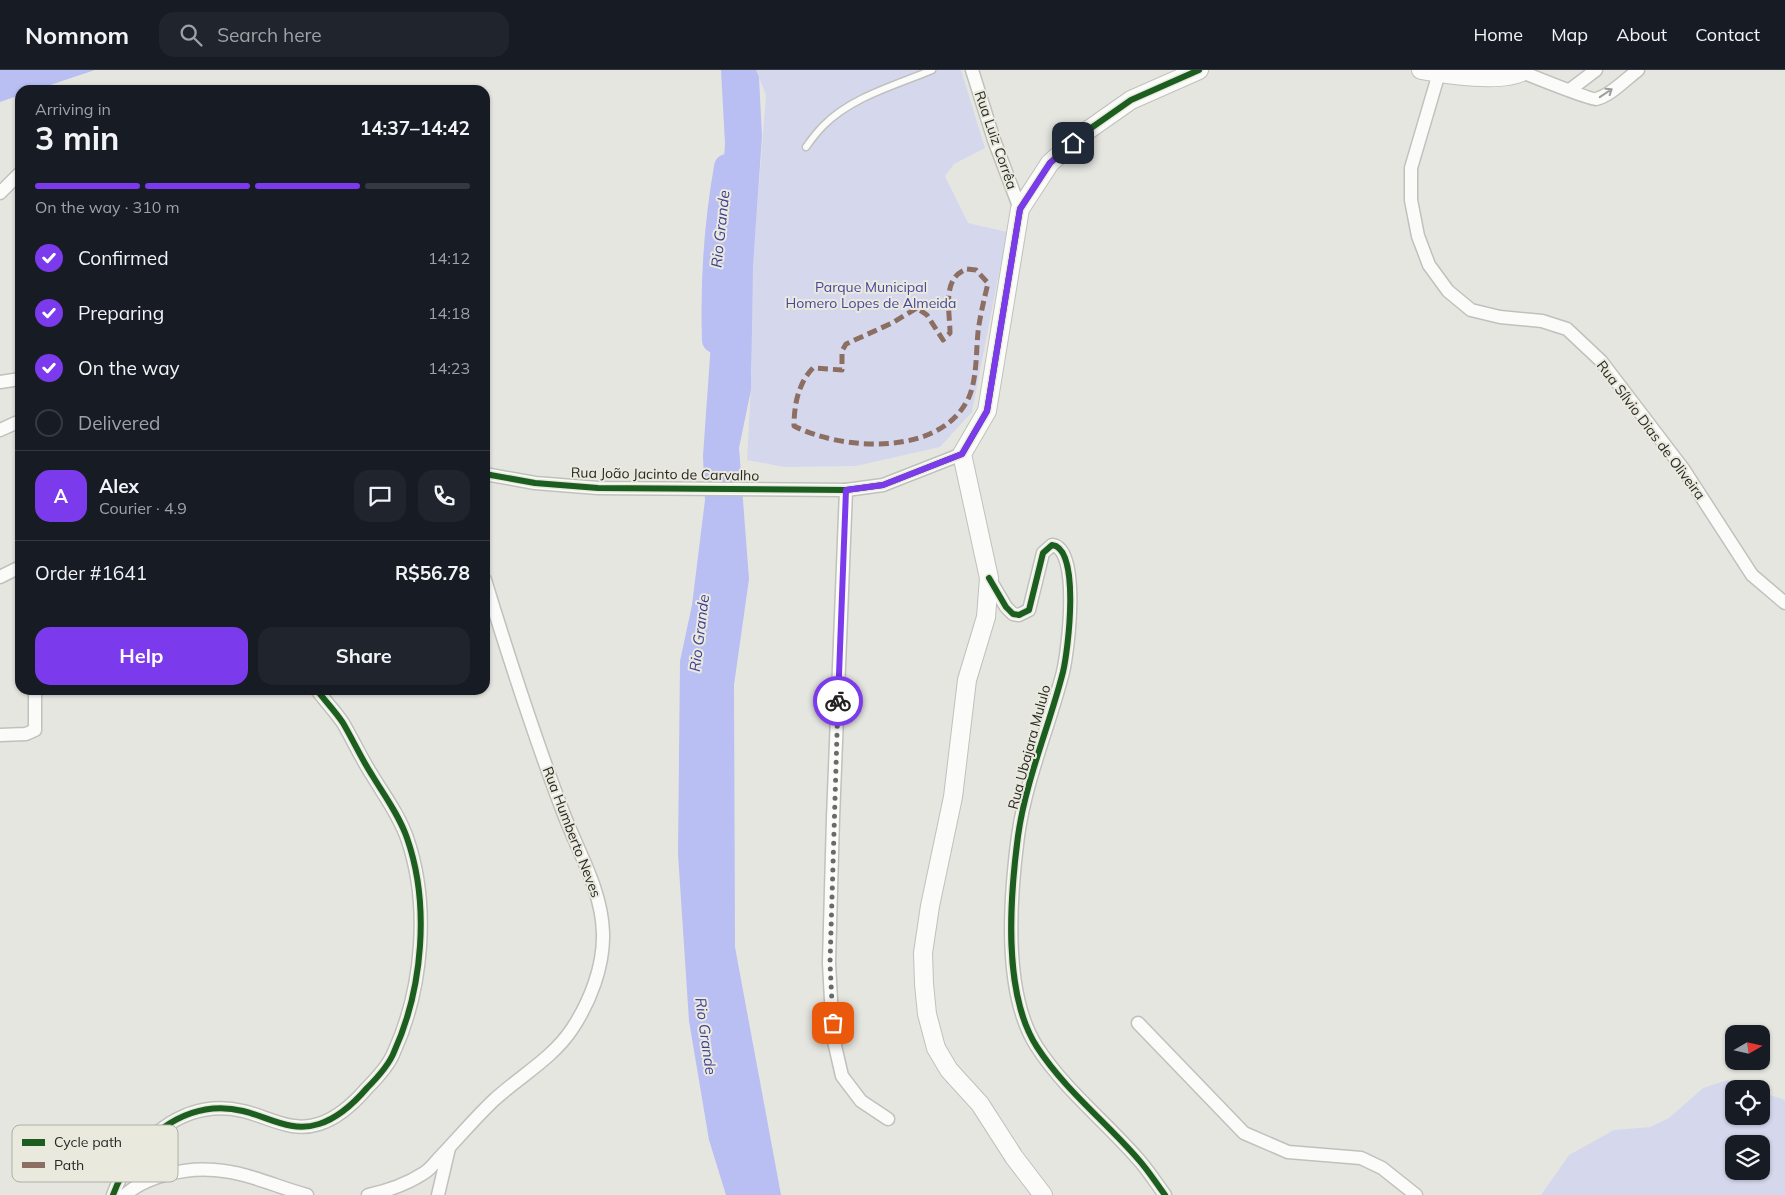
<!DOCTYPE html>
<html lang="en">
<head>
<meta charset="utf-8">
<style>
	:root { --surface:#171b24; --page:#20242c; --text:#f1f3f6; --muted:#9ea1a6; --line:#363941; --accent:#7c3aed }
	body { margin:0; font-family:Mulish,sans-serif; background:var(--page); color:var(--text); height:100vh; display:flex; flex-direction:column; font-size:19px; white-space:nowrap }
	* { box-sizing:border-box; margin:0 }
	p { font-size:16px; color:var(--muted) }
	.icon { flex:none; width:28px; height:28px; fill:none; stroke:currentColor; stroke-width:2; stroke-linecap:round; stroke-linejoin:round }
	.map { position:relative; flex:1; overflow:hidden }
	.panel { position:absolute; left:15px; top:15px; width:475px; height:610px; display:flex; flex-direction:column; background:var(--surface); border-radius:15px; box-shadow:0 1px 4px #0004 }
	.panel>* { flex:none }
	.needle { width:32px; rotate:81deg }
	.controls { position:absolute; left:1725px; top:955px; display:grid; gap:10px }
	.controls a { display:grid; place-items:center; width:45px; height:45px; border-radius:10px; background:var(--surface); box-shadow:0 1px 4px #0004; font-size:25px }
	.pin { position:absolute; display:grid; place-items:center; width:42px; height:42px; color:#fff; margin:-21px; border-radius:10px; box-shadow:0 2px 8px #0006 }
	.courier { position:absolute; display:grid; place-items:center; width:50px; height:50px; margin:-25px; border:4px solid #7c3aed; border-radius:50%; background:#fff; color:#222; box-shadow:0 1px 6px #0007 }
	.head em { font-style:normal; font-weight:700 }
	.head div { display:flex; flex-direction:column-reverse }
	.head { display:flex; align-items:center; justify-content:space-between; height:85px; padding:0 20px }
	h1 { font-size:32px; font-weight:700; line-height:38px }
	.bar { display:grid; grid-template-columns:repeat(4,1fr); gap:8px 5px; align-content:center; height:60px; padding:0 20px }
	.bar i { height:6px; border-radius:4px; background:var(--line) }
	.bar .on { background:var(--accent) }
	.bar p { grid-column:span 4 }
	.line { display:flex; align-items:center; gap:12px; padding:0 20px; border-top:1px solid var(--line) }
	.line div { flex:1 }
	.round { display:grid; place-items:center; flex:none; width:52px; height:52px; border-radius:15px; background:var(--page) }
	ol { padding:0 20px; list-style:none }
	li { display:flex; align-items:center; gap:15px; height:55px }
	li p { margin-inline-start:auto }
	li .icon { padding:5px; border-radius:50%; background:var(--accent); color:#fff; stroke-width:4 }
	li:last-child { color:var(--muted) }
	li i { width:28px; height:28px; border:2px solid var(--line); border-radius:50% }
	.cta { display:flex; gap:10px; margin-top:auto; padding:10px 20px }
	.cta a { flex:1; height:58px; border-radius:15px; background:var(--accent); color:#fff; font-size:20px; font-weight:700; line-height:58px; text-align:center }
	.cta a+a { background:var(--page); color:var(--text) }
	header { display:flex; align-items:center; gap:30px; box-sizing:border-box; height:70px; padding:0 25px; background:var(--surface); border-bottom:1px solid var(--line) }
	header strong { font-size:24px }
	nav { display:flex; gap:28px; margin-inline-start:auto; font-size:18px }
	.search { width:350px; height:45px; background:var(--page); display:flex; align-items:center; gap:12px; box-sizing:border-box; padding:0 18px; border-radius:15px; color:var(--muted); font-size:19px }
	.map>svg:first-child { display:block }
	.green { fill:#d5d8ed; fill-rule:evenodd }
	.water { fill:#b9bff2 }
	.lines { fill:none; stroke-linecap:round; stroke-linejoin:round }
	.river { stroke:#b9bff2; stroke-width:26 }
	.lane-casing { stroke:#c0c0bc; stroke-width:9 }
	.street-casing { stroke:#c0c0bc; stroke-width:15 }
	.secondary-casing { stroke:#c0c0bc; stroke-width:20 }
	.lane { stroke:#fbfbfa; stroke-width:6 }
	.street { stroke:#fbfbfa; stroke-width:12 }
	.secondary { stroke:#fbfbfa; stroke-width:18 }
	.quiet { stroke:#8d6e63; stroke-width:5; stroke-dasharray:10 5; stroke-linecap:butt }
	.cycleway-casing { stroke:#e9e9de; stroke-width:9 }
	.cycleway { stroke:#1b5e20; stroke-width:6 }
	.oneway { stroke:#9c9c9a }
	.done { stroke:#6a6a66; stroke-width:5; stroke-dasharray:0 9 }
	.route { stroke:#7c3aed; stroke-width:6 }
	.labels { text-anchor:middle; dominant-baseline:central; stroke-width:4; stroke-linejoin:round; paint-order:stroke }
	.street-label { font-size:14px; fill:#282824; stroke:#e9e9de }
	.park-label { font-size:14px; fill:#46469e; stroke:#e9e9de }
	.water-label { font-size:15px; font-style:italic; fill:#3e3d93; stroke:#e9e9de }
	.key { fill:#e9e9de; stroke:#afafa6; stroke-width:1 }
	.key-label { font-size:14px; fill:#282824 }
</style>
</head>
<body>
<header>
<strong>Nomnom</strong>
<div class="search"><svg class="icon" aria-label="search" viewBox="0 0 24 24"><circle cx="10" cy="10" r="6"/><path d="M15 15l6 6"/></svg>Search here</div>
<nav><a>Home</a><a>Map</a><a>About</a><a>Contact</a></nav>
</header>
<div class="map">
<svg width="1785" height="1125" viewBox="0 0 1785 1125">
	<rect width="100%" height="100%" fill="#e6e6e1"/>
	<g class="green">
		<polygon points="756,0 961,0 985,78 954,94 945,106 968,153 1007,162 972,342 940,377 856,396 784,397 747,390 752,297 750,230 766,25"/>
		<path d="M1727,1010L1753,1019H1734V1046H1761V1022L1785,1030V1125H1541L1569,1085L1614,1060L1650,1057L1669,1048L1703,1018ZM1734,1074H1761V1101H1734Z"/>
	</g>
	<g class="water">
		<polygon points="0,0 95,0 35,20 20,20 20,25 0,32"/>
		<polygon points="721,0 756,0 759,7 762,66 753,196 751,320 739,378 749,509 734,615 735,877 781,1125 726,1125 709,1070 689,951 678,784 680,591 692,535 705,430 703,386 725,74"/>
	</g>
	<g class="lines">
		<path class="river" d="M715,270C713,212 717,154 727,97"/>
		<g class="lane-casing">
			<path id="lane" d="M806,77C811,70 817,62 823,56C851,27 896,15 932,0"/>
		</g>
		<g class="street-casing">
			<g id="street">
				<polyline points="972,0 994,70 1020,139"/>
				<path d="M1522,2C1532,6 1591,30 1596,29C1610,26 1626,9 1638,0"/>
				<polyline points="1439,3 1411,98 1411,130 1418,166 1429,195 1448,221 1471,240 1500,247 1542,251 1567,259 1601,291 1684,400 1752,505 1785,533"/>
				<polyline points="1571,19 1596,0"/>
				<polyline points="0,123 20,103"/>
				<polyline points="0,312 20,309"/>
				<polyline points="0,360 20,351"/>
				<polyline points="485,404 535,413 598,418 846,420 883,415 962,384"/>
				<polyline points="846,420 833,748 829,893 833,967 842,1006 861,1031 888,1049"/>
				<polyline points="0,507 20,497"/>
				<path d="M989,508L1006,537L1013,544L1019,545L1029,540L1043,483L1052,475C1081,478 1068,581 1063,602C1049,657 1026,709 1018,766C1010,827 1002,923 1037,977C1065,1020 1105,1051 1138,1089C1148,1100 1156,1113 1165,1125"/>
				<polyline points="0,665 26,664 35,660 35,620"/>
				<polyline points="1138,953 1244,1063 1288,1082 1361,1088 1382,1098 1416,1125"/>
				<path d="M113,1125C132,1073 183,1027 243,1041C269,1047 291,1063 319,1054C338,1048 355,1032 367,1018C377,1008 389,995 394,982C423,918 430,834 407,768C399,745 384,725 372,705C361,688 353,670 343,653C335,641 325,631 317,620"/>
				<path d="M125,1125C146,1106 187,1097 215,1100C246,1102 277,1117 307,1125"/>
				<path d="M368,1125C387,1121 407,1114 424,1103C431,1099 436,1091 442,1085C460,1066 476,1047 494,1030C520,1006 552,989 572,959C590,932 604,896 603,863C602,820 578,782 563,742C534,666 509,588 485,510"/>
				<polyline points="438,1125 449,1078"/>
			</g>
		</g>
		<g class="secondary-casing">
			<g id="secondary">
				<path d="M1421,0C1443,4 1506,14 1525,0"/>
				<polyline points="1043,1125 1014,1087 980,1034 949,1000 936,978 927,944 924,914 923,883 930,836 953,727 967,610 986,547 989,508 962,384 987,341 1020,139 1050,93 1084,63 1131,30 1199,0"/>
			</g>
		</g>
		<use href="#lane" class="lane"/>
		<use href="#street" class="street"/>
		<use href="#secondary" class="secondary"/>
		<path class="quiet" d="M967,199L976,200L988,213C984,230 980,246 978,262C976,283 977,308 969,327C942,387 843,381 794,356C794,336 798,313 813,298L842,300V281L846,274L892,253L917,238L927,245L943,270L950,263C950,241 941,208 967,199Z"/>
		<g class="cycleway-casing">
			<g id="cycleway">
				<polyline points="485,404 535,413 598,418 846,420 883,415 962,384 987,341 1020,139 1050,93 1084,63 1131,30 1199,0"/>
				<path d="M989,508L1006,537L1013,544L1019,545L1029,540L1043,483L1052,475C1081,478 1068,581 1063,602C1049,657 1026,709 1018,766C1010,827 1002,923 1037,977C1065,1020 1105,1051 1138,1089C1148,1100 1156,1113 1165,1125"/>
				<path d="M113,1125C132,1073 183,1027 243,1041C269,1047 291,1063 319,1054C338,1048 355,1032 367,1018C377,1008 389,995 394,982C423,918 430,834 407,768C399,745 384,725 372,705C361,688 353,670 343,653C335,641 325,631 317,620"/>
			</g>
		</g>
		<use href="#cycleway" class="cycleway"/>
	</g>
	<defs><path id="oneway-shaft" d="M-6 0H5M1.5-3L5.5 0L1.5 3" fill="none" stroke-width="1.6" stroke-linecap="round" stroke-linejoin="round" transform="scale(1.25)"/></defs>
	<use class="oneway" href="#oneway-shaft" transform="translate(1606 23) rotate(-34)"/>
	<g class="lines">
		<polyline class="done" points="833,953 830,893 838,631"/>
		<polyline class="route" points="838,631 846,420 883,415 962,384 987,341 1020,139 1050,93 1073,73"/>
	</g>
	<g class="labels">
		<g class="street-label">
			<text transform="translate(996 70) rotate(71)">Rua Luiz Corrêa</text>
			<text transform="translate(1651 360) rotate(53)">Rua Sílvio Dias de Oliveira</text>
			<text transform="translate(665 404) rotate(1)">Rua João Jacinto de Carvalho</text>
			<text transform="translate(1029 677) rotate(-75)">Rua Ubajara Mululo</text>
			<text transform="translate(572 762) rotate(69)">Rua Humberto Neves</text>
		</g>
		<g class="park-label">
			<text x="871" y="217">Parque Municipal<tspan x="871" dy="16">Homero Lopes de Almeida</tspan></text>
		</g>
		<g class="water-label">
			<text transform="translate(720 159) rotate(-84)">Rio Grande</text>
			<text transform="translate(699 563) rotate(-83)">Rio Grande</text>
			<text transform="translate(706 966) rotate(82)">Rio Grande</text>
		</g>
	</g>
	<rect x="12" y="1055" width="166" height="57" rx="8" class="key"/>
	<rect x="22" y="1069" width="23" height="7" fill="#1b5e20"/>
	<rect x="22" y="1092" width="23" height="6" fill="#8d6e63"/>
	<g class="key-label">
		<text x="54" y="1077">Cycle path</text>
		<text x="54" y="1100">Path</text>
	</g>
</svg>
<div class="controls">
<a><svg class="needle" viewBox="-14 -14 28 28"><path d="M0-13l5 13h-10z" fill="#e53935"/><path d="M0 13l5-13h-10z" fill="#9ea1a6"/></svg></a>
<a><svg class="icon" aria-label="locate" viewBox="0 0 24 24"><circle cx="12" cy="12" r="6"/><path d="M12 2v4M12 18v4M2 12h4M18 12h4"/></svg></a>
<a><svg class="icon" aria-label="layers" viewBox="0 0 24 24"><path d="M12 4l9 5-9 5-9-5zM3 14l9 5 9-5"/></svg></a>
</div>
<div class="pin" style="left:833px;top:953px;background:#ea580c"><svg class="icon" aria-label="bag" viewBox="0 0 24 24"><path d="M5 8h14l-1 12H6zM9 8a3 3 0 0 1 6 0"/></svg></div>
<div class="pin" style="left:1073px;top:73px;background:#1f2937"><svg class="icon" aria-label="home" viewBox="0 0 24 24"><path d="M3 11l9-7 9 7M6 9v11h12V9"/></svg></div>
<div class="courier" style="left:838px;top:631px"><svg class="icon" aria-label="bike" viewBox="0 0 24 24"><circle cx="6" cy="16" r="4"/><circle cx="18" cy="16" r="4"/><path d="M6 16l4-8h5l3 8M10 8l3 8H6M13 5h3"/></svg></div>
<section class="panel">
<div class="head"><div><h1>3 min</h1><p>Arriving in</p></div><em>14:37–14:42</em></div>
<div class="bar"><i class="on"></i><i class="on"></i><i class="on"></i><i></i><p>On the way · 310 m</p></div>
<ol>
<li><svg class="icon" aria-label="check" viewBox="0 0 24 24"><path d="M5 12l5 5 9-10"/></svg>Confirmed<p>14:12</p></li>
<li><svg class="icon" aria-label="check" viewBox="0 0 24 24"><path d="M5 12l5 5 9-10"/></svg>Preparing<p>14:18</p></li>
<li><svg class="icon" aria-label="check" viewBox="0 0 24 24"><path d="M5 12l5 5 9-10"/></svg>On the way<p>14:23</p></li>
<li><i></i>Delivered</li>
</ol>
<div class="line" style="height:90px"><b class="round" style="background:var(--accent);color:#fff">A</b><div><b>Alex</b><p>Courier · 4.9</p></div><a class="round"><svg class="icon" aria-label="chat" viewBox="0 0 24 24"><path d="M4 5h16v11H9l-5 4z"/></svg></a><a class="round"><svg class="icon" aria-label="phone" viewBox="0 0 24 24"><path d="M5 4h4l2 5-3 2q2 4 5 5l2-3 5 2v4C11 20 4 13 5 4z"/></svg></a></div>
<div class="line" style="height:65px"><div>Order #1641</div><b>R$56.78</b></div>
<div class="cta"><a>Help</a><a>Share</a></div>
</section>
</div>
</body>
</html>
